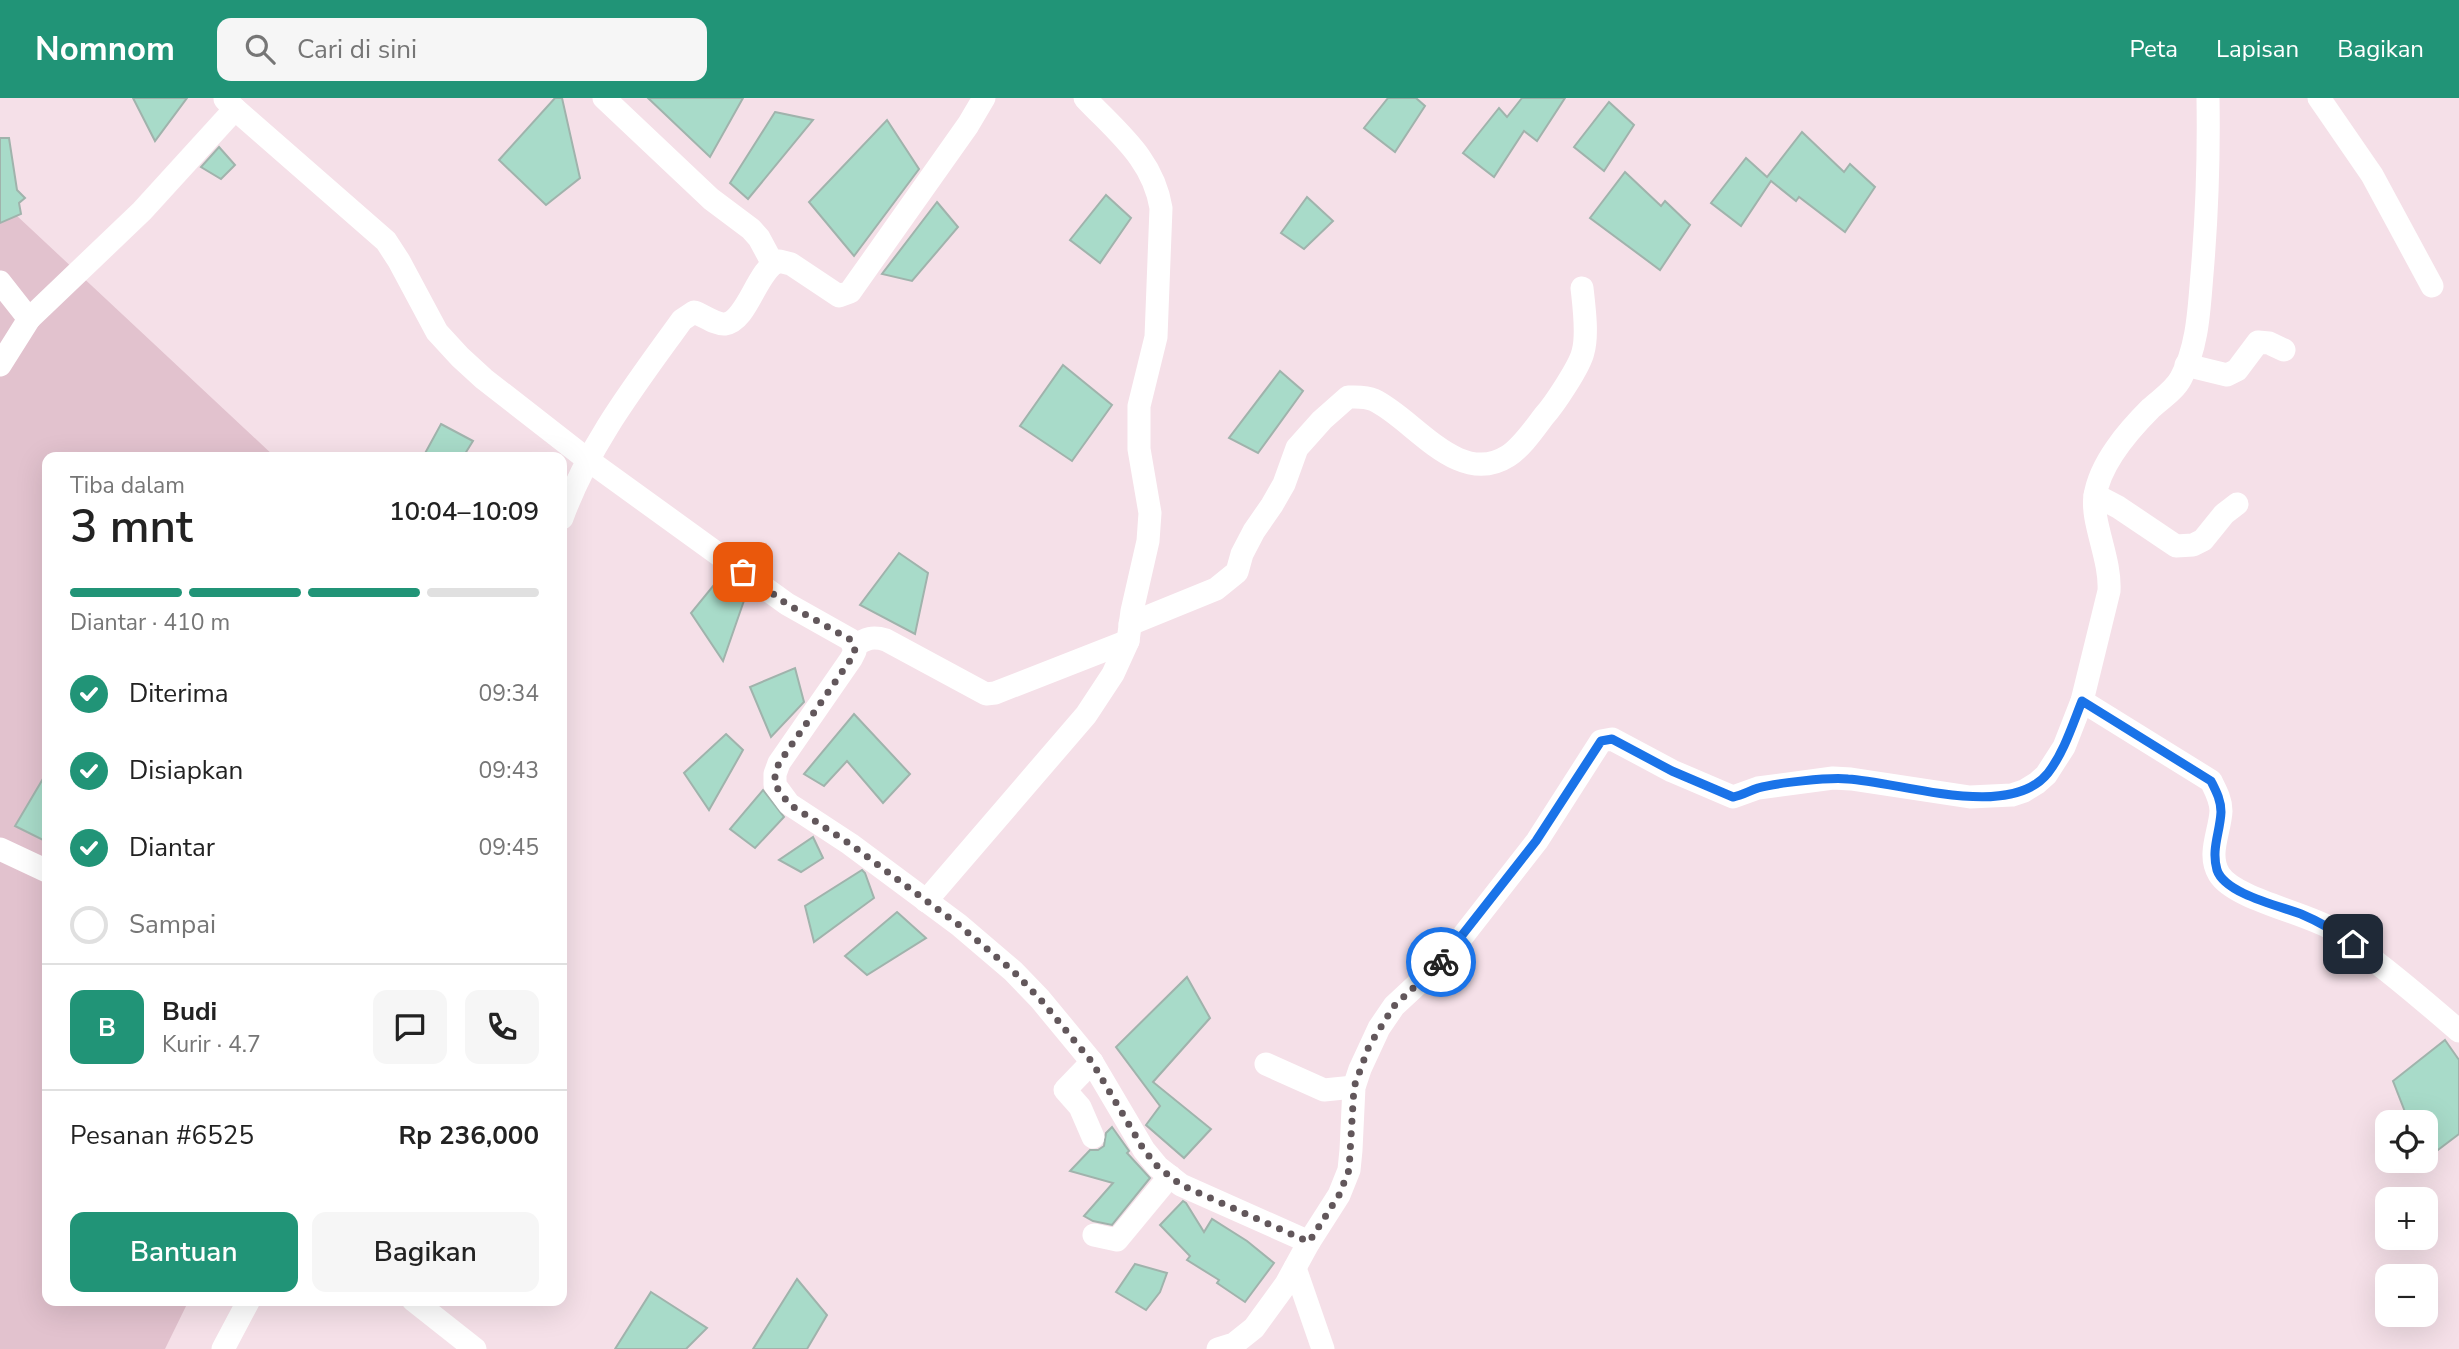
<!DOCTYPE html>
<html lang="id">
<head>
<meta charset="utf-8">
<style>
	:root { --surface:#fff; --page:#f6f6f6; --text:#222; --muted:#767676; --line:#e0e0e0; --accent:#219477 }
	body { margin:0; font-family:"Nunito Sans",sans-serif; background:var(--page); color:var(--text); height:100vh; display:flex; flex-direction:column; font-size:26px; white-space:nowrap }
	* { box-sizing:border-box; margin:0 }
	p { font-size:23px; color:var(--muted) }
	.icon { flex:none; width:38px; height:38px; fill:none; stroke:currentColor; stroke-width:2; stroke-linecap:round; stroke-linejoin:round }
	.map { position:relative; flex:1; overflow:hidden }
	.sheet { position:absolute; left:42px; top:354px; width:525px; height:854px; display:flex; flex-direction:column; background:var(--surface); border-radius:14px; box-shadow:0 7px 28px #0002 }
	.sheet>* { flex:none }
	.buttons { position:absolute; left:2375px; top:1012px; display:grid; gap:14px }
	.buttons a { display:grid; place-items:center; width:63px; height:63px; border-radius:14px; background:var(--surface); box-shadow:0 7px 28px #0002; font-size:35px }
	.pin { position:absolute; display:grid; place-items:center; width:60px; height:60px; color:#fff; margin:-30px; border-radius:14px; box-shadow:0 4px 10px #0006 }
	.courier { position:absolute; display:grid; place-items:center; width:70px; height:70px; margin:-35px; border:5px solid #1a73e8; border-radius:50%; background:#fff; color:#222; box-shadow:0 2px 9px #0007 }
	.summary em { font-style:normal; font-weight:600 }
	.summary div { display:flex; flex-direction:column-reverse }
	.summary { display:flex; align-items:center; justify-content:space-between; height:119px; padding:0 28px }
	h1 { font-size:46px; font-weight:600; line-height:52px }
	.bar { display:grid; grid-template-columns:repeat(4,1fr); gap:10px 7px; align-content:center; height:84px; padding:0 28px }
	.bar i { height:9px; border-radius:5px; background:var(--line) }
	.bar .active { background:var(--accent) }
	.bar p { grid-column:span 4 }
	.line { display:flex; align-items:center; gap:18px; padding:0 28px; border-top:2px solid var(--line) }
	.line div { flex:1 }
	.round { display:grid; place-items:center; flex:none; width:74px; height:74px; border-radius:14px; background:var(--page) }
	ol { padding:0 28px; list-style:none }
	li { display:flex; align-items:center; gap:21px; height:77px }
	li p { margin-inline-start:auto }
	li .icon { padding:7px; border-radius:50%; background:var(--accent); color:#fff; stroke-width:4 }
	li:last-child { color:var(--muted) }
	li i { width:38px; height:38px; border:4px solid var(--line); border-radius:50% }
	.primary-button { display:flex; gap:14px; margin-top:auto; padding:14px 28px }
	.primary-button a { flex:1; height:80px; border-radius:14px; background:var(--accent); color:#fff; font-size:28px; font-weight:600; line-height:80px; text-align:center }
	.primary-button a+a { background:var(--page); color:var(--text) }
	header { display:flex; align-items:center; gap:42px; box-sizing:border-box; height:98px; padding:0 35px; background:var(--accent); color:#fff }
	header strong { font-size:33px }
	nav { display:flex; gap:38px; margin-inline-start:auto; font-size:24px }
	.search { width:490px; height:63px; background:var(--page); display:flex; align-items:center; gap:18px; box-sizing:border-box; padding:0 24px; border-radius:14px; color:var(--muted); font-size:26px }
	.map>svg:first-child { display:block }
	.green { fill:#e2c2ce }
	.building { fill:#a8dbc9; stroke:#a0b3ac; stroke-width:2 }
	.lines { fill:none; stroke-linecap:round; stroke-linejoin:round }
	.street { stroke:#fff; stroke-width:23 }
	.done { stroke:#62575b; stroke-width:7; stroke-dasharray:0 12.6 }
	.route { stroke:#1a73e8; stroke-width:9 }
</style>
</head>
<body>
<header>
<strong>Nomnom</strong>
<div class="search"><svg class="icon" aria-label="search" viewBox="0 0 24 24"><circle cx="10" cy="10" r="6"/><path d="M15 15l6 6"/></svg>Cari di sini</div>
<nav><a>Peta</a><a>Lapisan</a><a>Bagikan</a></nav>
</header>
<div class="map">
<svg width="2459" height="1251" viewBox="0 0 2459 1251">
	<rect width="100%" height="100%" fill="#f5e0e8"/>
	<polygon class="green" points="0,102 275,359 47,359 47,1202 189,1202 165,1251 0,1251"/>
	<g class="building">
		<polygon points="133,0 187,0 155,43"/>
		<polygon points="555,0 562,0 580,80 546,107 499,62"/>
		<polygon points="648,0 743,0 710,59"/>
		<polygon points="1388,0 1416,0 1425,8 1395,54 1364,30"/>
		<polygon points="1522,0 1565,0 1537,43 1524,33 1494,79 1463,55 1499,10 1507,19"/>
		<polygon points="1609,4 1634,27 1604,73 1574,49"/>
		<polygon points="775,14 813,22 748,101 730,85"/>
		<polygon points="887,22 919,71 854,158 809,104"/>
		<polygon points="1802,34 1844,74 1850,66 1875,89 1845,134 1799,99 1796,103 1771,83 1741,128 1711,105 1746,60 1767,79"/>
		<polygon points="0,40 9,40 17,92 25,100 19,105 21,116 0,125"/>
		<polygon points="219,49 235,67 221,81 201,69"/>
		<polygon points="1625,74 1661,108 1665,103 1690,127 1660,172 1590,120"/>
		<polygon points="1106,97 1131,120 1100,165 1070,142"/>
		<polygon points="1307,99 1333,123 1304,151 1281,135"/>
		<polygon points="937,104 958,129 912,183 882,176"/>
		<polygon points="1063,267 1112,307 1072,363 1020,328"/>
		<polygon points="1280,273 1303,293 1258,355 1229,340"/>
		<polygon points="441,326 473,343 463,359 423,359"/>
		<polygon points="899,455 928,475 915,536 860,507"/>
		<polygon points="722,477 747,494 723,563 691,515"/>
		<polygon points="795,570 804,604 771,639 750,589"/>
		<polygon points="854,616 910,676 883,705 847,663 824,688 804,676"/>
		<polygon points="726,636 743,652 709,712 684,675"/>
		<polygon points="47,674 47,744 15,728"/>
		<polygon points="763,692 784,719 755,750 730,731"/>
		<polygon points="813,739 823,760 801,774 779,762"/>
		<polygon points="862,772 865,775 874,800 814,844 805,808"/>
		<polygon points="897,814 926,840 867,877 845,858"/>
		<polygon points="1187,879 1210,920 1153,984 1211,1031 1184,1060 1146,1027 1160,1008 1116,949"/>
		<polygon points="2445,942 2459,962 2459,1036 2426,1061 2426,1024 2409,1024 2393,983"/>
		<polygon points="1112,1029 1129,1053 1127,1055 1150,1080 1112,1127 1093,1123 1084,1118 1113,1085 1070,1073 1090,1052 1098,1052 1104,1048 1106,1035"/>
		<polygon points="1183,1103 1186,1105 1204,1134 1212,1121 1247,1143 1274,1165 1245,1204 1217,1185 1219,1182 1187,1162 1190,1158 1160,1127"/>
		<polygon points="1135,1166 1167,1175 1160,1194 1146,1212 1116,1194"/>
		<polygon points="797,1181 827,1217 807,1251 753,1251"/>
		<polygon points="651,1194 707,1230 686,1251 615,1251"/>
	</g>
	<g class="lines">
		<g class="street">
			<polyline points="604,0 711,101 751,131 759,140 773,166"/>
			<polyline points="2319,0 2372,77 2432,188"/>
			<polyline points="235,11 386,143 399,163 437,234 460,259 484,281 588,362 787,506 851,542 855,553 851,561 779,665 775,676 775,687 789,706 850,746 959,827 1013,873 1040,901 1092,964 1144,1052 1158,1069 1181,1087 1309,1144"/>
			<polyline points="0,184 29,221 0,267"/>
			<polyline points="29,221 142,113 235,11 225,1"/>
			<polyline points="2186,267 2227,277 2237,272 2258,244 2269,245 2284,252"/>
			<polyline points="2095,397 2118,409 2176,448 2193,447 2203,442 2224,416 2237,406"/>
			<path d="M562,420C589,346 636,286 682,222L694,214C703,217 716,227 725,226C748,223 757,170 779,163L791,166L839,198L850,194L968,27L984,0"/>
			<path d="M1130,526L1216,491L1237,474L1242,456L1254,433L1272,407L1284,386L1297,350L1322,322L1348,299C1357,299 1365,298 1374,302C1413,320 1458,390 1508,358C1522,349 1534,331 1544,318C1554,307 1580,268 1583,254C1588,237 1584,208 1582,190"/>
			<path d="M855,548C866,540 873,538 886,542L986,596L995,595L1128,543"/>
			<path d="M2082,603L2211,683C2216,693 2221,702 2221,713C2220,734 2207,756 2219,776C2234,801 2307,815 2334,832C2346,839 2357,849 2368,858C2400,882 2429,907 2459,933"/>
			<polyline points="0,751 47,773"/>
			<path d="M926,803L1086,617L1113,576L1128,543L1132,513L1148,443L1150,415L1139,351V308L1156,239L1161,110C1153,61 1118,35 1085,0"/>
			<polyline points="1092,964 1065,992 1080,1009 1093,1039"/>
			<polyline points="1266,966 1324,992 1354,989"/>
			<polyline points="1094,1137 1117,1142 1170,1078"/>
			<polyline points="1295,1170 1323,1251"/>
			<polyline points="413,1202 475,1251"/>
			<polyline points="223,1251 249,1202"/>
			<path d="M1218,1251L1234,1246L1254,1230L1286,1186L1309,1144L1339,1097L1349,1072L1351,1052L1354,989L1360,971L1379,930L1394,908L1437,868L1455,848L1537,743L1601,643L1612,641L1672,673L1733,699L1758,690L1833,680L1851,681L1970,699L2012,697L2024,693L2037,685L2046,677L2064,649L2082,603L2109,493C2111,461 2091,424 2095,398C2100,365 2128,333 2151,310C2161,301 2175,292 2181,280C2198,248 2199,211 2202,176C2207,117 2209,59 2208,0"/>
		</g>
	</g>
	<g class="lines">
		<polyline class="done" points="743,474 787,506 851,542 855,553 851,561 779,665 775,676 775,687 789,706 850,746 959,827 1013,873 1040,901 1092,964 1144,1052 1158,1069 1181,1087 1309,1144 1339,1097 1349,1072 1354,989 1369,948 1394,908 1441,864"/>
		<path class="route" d="M1441,864L1536,743L1601,643L1612,641L1672,673L1733,699C1742,697 1749,693 1758,690C1776,685 1829,679 1848,681C1901,684 2010,723 2048,675C2064,654 2072,628 2082,603L2211,683C2216,693 2221,702 2221,714C2220,735 2211,751 2217,772C2225,796 2280,808 2301,816C2320,824 2337,834 2353,846"/>
	</g>
</svg>
<div class="buttons">
<a><svg class="icon" aria-label="locate" viewBox="0 0 24 24"><circle cx="12" cy="12" r="6"/><path d="M12 2v4M12 18v4M2 12h4M18 12h4"/></svg></a>
<a>+</a>
<a>−</a>
</div>
<div class="pin" style="left:743px;top:474px;background:#ea580c"><svg class="icon" aria-label="bag" viewBox="0 0 24 24"><path d="M5 8h14l-1 12H6zM9 8a3 3 0 0 1 6 0"/></svg></div>
<div class="pin" style="left:2353px;top:846px;background:#1f2937"><svg class="icon" aria-label="home" viewBox="0 0 24 24"><path d="M3 11l9-7 9 7M6 9v11h12V9"/></svg></div>
<div class="courier" style="left:1441px;top:864px"><svg class="icon" aria-label="bike" viewBox="0 0 24 24"><circle cx="6" cy="16" r="4"/><circle cx="18" cy="16" r="4"/><path d="M6 16l4-8h5l3 8M10 8l3 8H6M13 5h3"/></svg></div>
<section class="sheet">
<div class="summary"><div><h1>3 mnt</h1><p>Tiba dalam</p></div><em>10:04–10:09</em></div>
<div class="bar"><i class="active"></i><i class="active"></i><i class="active"></i><i></i><p>Diantar · 410 m</p></div>
<ol>
<li><svg class="icon" aria-label="check" viewBox="0 0 24 24"><path d="M5 12l5 5 9-10"/></svg>Diterima<p>09:34</p></li>
<li><svg class="icon" aria-label="check" viewBox="0 0 24 24"><path d="M5 12l5 5 9-10"/></svg>Disiapkan<p>09:43</p></li>
<li><svg class="icon" aria-label="check" viewBox="0 0 24 24"><path d="M5 12l5 5 9-10"/></svg>Diantar<p>09:45</p></li>
<li><i></i>Sampai</li>
</ol>
<div class="line" style="height:126px"><b class="round" style="background:var(--accent);color:#fff">B</b><div><b>Budi</b><p>Kurir · 4.7</p></div><a class="round"><svg class="icon" aria-label="chat" viewBox="0 0 24 24"><path d="M4 5h16v11H9l-5 4z"/></svg></a><a class="round"><svg class="icon" aria-label="phone" viewBox="0 0 24 24"><path d="M5 4h4l2 5-3 2q2 4 5 5l2-3 5 2v4C11 20 4 13 5 4z"/></svg></a></div>
<div class="line" style="height:91px"><div>Pesanan #6525</div><b>Rp 236,000</b></div>
<div class="primary-button"><a>Bantuan</a><a>Bagikan</a></div>
</section>
</div>
</body>
</html>
